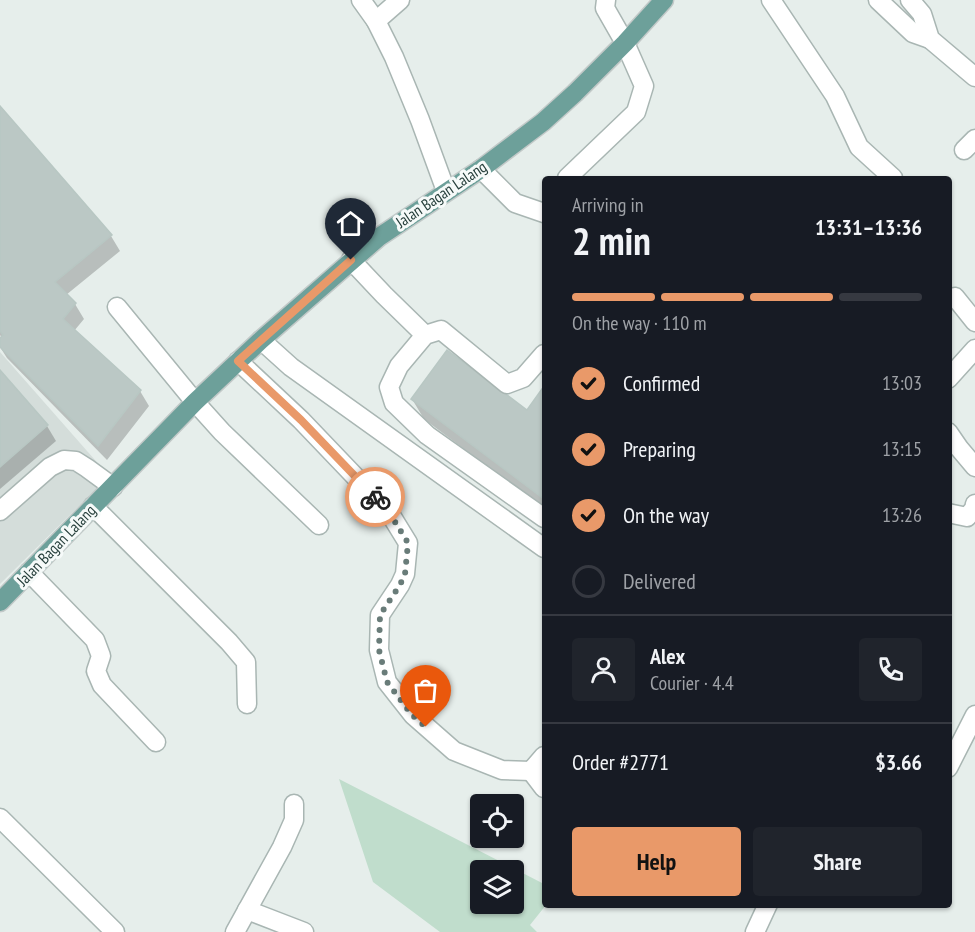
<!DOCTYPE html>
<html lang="en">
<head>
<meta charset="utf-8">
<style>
	:root { --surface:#171b24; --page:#20242c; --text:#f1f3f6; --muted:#9ea1a6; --line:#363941; --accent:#e99969 }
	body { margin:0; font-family:"PT Sans Narrow",sans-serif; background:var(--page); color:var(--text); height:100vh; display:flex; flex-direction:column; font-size:22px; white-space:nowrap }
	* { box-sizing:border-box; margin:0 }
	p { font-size:20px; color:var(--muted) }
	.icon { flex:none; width:33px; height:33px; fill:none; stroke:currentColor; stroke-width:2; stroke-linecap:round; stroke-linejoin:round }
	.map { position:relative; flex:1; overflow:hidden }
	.details { position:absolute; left:542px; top:176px; width:410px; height:732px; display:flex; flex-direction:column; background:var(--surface); border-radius:6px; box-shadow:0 2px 4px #0004 }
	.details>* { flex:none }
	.controls { position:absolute; left:470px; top:794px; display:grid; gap:12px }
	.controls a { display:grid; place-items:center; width:54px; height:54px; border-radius:6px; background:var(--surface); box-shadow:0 2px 4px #0004; font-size:30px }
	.pin { position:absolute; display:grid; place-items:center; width:51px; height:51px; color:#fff; margin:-62px -26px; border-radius:50% 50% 50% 0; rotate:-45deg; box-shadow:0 0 6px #0007 }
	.pin .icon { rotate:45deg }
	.courier { position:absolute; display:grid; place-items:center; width:60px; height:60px; margin:-30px; border:4px solid #e99969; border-radius:50%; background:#fff; color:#222; box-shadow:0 2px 8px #0007 }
	.summary em { font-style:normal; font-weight:800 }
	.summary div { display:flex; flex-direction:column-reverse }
	.summary { display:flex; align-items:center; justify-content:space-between; height:102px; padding:0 30px }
	h1 { font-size:39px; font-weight:800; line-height:45px }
	.bar { display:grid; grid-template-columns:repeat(4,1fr); gap:9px 6px; align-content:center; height:72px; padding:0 30px }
	.bar i { height:8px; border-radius:4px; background:var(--line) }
	.bar .selected { background:var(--accent) }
	.bar p { grid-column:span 4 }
	.line { display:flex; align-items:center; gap:15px; padding:0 30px; border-top:2px solid var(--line) }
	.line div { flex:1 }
	.round { display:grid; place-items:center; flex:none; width:63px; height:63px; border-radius:6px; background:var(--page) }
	ol { padding:0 30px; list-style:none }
	li { display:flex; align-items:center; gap:18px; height:66px }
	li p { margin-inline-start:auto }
	li .icon { padding:6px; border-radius:50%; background:var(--accent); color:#111; stroke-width:4 }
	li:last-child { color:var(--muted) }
	li i { width:33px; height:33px; border:3px solid var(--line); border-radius:50% }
	.action { display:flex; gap:12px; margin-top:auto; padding:12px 30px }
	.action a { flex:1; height:69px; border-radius:6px; background:var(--accent); color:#111; font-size:24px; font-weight:800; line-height:69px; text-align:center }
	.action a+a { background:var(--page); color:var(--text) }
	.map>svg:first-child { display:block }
	.built { fill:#d4ddda }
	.green { fill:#c0ddcc; fill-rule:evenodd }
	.shadow { fill:#0003 }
	.building { fill:#bbc8c5; stroke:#b8c7c3; stroke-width:1.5 }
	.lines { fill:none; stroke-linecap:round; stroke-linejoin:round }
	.minor-casing { stroke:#a9b6b3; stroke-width:21 }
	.major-casing { stroke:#c2c9c8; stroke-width:21 }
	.minor { stroke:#fff; stroke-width:18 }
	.major { stroke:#6da09a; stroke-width:18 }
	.done { stroke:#697c79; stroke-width:6; stroke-dasharray:0 10.8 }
	.route { stroke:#e99969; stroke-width:8 }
	.labels { text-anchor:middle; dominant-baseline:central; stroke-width:6; stroke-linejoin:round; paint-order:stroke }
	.street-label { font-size:16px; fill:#263f3b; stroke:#f6faf9 }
</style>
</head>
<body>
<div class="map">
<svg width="975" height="932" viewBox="0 0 975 932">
	<rect width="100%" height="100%" fill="#e6eeeb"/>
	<polygon class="built" points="0,352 109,476 0,584"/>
	<path class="green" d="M339,779L544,884V904L546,905L530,925L537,932H440L373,882ZM480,870H513V903H480Z"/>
	<g class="shadow">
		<polygon points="0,108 111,236 120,251 66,295 75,304 84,319 74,331 140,391 149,406 107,460 7,358 0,347 0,340 2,338 0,335"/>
		<polygon points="0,372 47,426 56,441 0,489"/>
		<polygon points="544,389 544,509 424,419 412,399 527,412"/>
	</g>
	<g class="building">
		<polygon points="0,106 112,235 55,282 76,303 63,319 141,390 98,446 0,347 0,338 3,335 0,331"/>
		<polygon points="447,350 527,410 544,386 544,499 411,399"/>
		<polygon points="0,370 48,425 0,467"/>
	</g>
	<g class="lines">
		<g class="minor-casing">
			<g id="minor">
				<polyline points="361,0 376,21 394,57 420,120 446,191"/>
				<polyline points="771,0 835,96 859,147 893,178"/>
				<polyline points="878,0 913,33 930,39"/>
				<polyline points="910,0 922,14 930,39 975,77"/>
				<polyline points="376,21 400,0"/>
				<polyline points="964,150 975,139"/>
				<polyline points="481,169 515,203 544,213"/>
				<polyline points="567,178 636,112 644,86 625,43 605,8 606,0"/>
				<polyline points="351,260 384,295 425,335"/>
				<polyline points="955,297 975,322"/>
				<polyline points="117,307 195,402 222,432 319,525"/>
				<polyline points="261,340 291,367 544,548"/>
				<polyline points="544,354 523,378 507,384 441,330 425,335 399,366 389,387 394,403 427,435 544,518"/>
				<polyline points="238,361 301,420 389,512 408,543 405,574 400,585 380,615 379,650 387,682 413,715 454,751 502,770 531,771 544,756"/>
				<polyline points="948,379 975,349"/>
				<polyline points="948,432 959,448 975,467"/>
				<polyline points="93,506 229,642 246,662 247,704"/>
				<polyline points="0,511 50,467 64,460 76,461 87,468 113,487"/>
				<polyline points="948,513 967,517 974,509 975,504"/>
				<polyline points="29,572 95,640 101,656 96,671 102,685 156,742"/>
				<polyline points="948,768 975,715"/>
				<polyline points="531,771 544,788"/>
				<polyline points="0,818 115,932"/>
				<polyline points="247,910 304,932"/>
				<polyline points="235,932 282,847 294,820 294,804"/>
				<polyline points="755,932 768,904"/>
			</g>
		</g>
		<g class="major-casing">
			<polyline id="major" points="0,602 195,402 261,340 379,237 481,169 543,122 575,93 625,43 664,0"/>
		</g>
		<use href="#minor" class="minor"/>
		<use href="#major" class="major"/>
	</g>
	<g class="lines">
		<polyline class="done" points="375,497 389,512 408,543 405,574 400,585 380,615 379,650 387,682 412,715 426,727"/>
		<polyline class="route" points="351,260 238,361 301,420 375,497"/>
	</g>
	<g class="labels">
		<g class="street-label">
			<text transform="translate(441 194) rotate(-34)">Jalan Bagan Lalang</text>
			<text transform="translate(56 545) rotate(-46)">Jalan Bagan Lalang</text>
		</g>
	</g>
</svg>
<div class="controls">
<a><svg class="icon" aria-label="locate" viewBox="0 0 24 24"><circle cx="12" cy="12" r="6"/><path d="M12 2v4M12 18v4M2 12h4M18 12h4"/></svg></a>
<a><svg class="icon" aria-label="layers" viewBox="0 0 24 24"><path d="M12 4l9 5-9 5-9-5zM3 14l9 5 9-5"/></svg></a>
</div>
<div class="pin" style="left:426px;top:727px;background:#ea580c"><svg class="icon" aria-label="bag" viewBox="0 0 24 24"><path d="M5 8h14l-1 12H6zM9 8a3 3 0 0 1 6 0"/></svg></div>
<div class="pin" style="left:351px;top:260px;background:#1f2937"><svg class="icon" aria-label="home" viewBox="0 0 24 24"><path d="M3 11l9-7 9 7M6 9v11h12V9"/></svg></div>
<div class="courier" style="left:375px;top:497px"><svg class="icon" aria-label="bike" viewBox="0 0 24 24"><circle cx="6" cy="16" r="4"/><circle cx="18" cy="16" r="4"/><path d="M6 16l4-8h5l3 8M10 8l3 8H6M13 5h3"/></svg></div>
<section class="details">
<div class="summary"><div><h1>2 min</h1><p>Arriving in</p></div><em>13:31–13:36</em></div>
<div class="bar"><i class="selected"></i><i class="selected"></i><i class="selected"></i><i></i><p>On the way · 110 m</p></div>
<ol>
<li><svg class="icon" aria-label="check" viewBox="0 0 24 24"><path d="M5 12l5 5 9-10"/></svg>Confirmed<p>13:03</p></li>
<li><svg class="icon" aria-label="check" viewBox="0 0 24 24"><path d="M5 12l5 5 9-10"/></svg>Preparing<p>13:15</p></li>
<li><svg class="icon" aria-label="check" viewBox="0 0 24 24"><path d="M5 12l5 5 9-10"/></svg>On the way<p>13:26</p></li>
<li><i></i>Delivered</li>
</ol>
<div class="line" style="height:108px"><a class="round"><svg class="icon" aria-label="person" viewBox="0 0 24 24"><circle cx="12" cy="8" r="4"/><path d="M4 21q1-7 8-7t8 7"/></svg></a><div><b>Alex</b><p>Courier · 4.4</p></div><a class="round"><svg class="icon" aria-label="phone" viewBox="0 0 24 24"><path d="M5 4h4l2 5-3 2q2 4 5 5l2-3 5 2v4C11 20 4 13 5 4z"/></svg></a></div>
<div class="line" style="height:78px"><div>Order #2771</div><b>$3.66</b></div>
<div class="action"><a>Help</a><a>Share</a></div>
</section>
</div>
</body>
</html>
